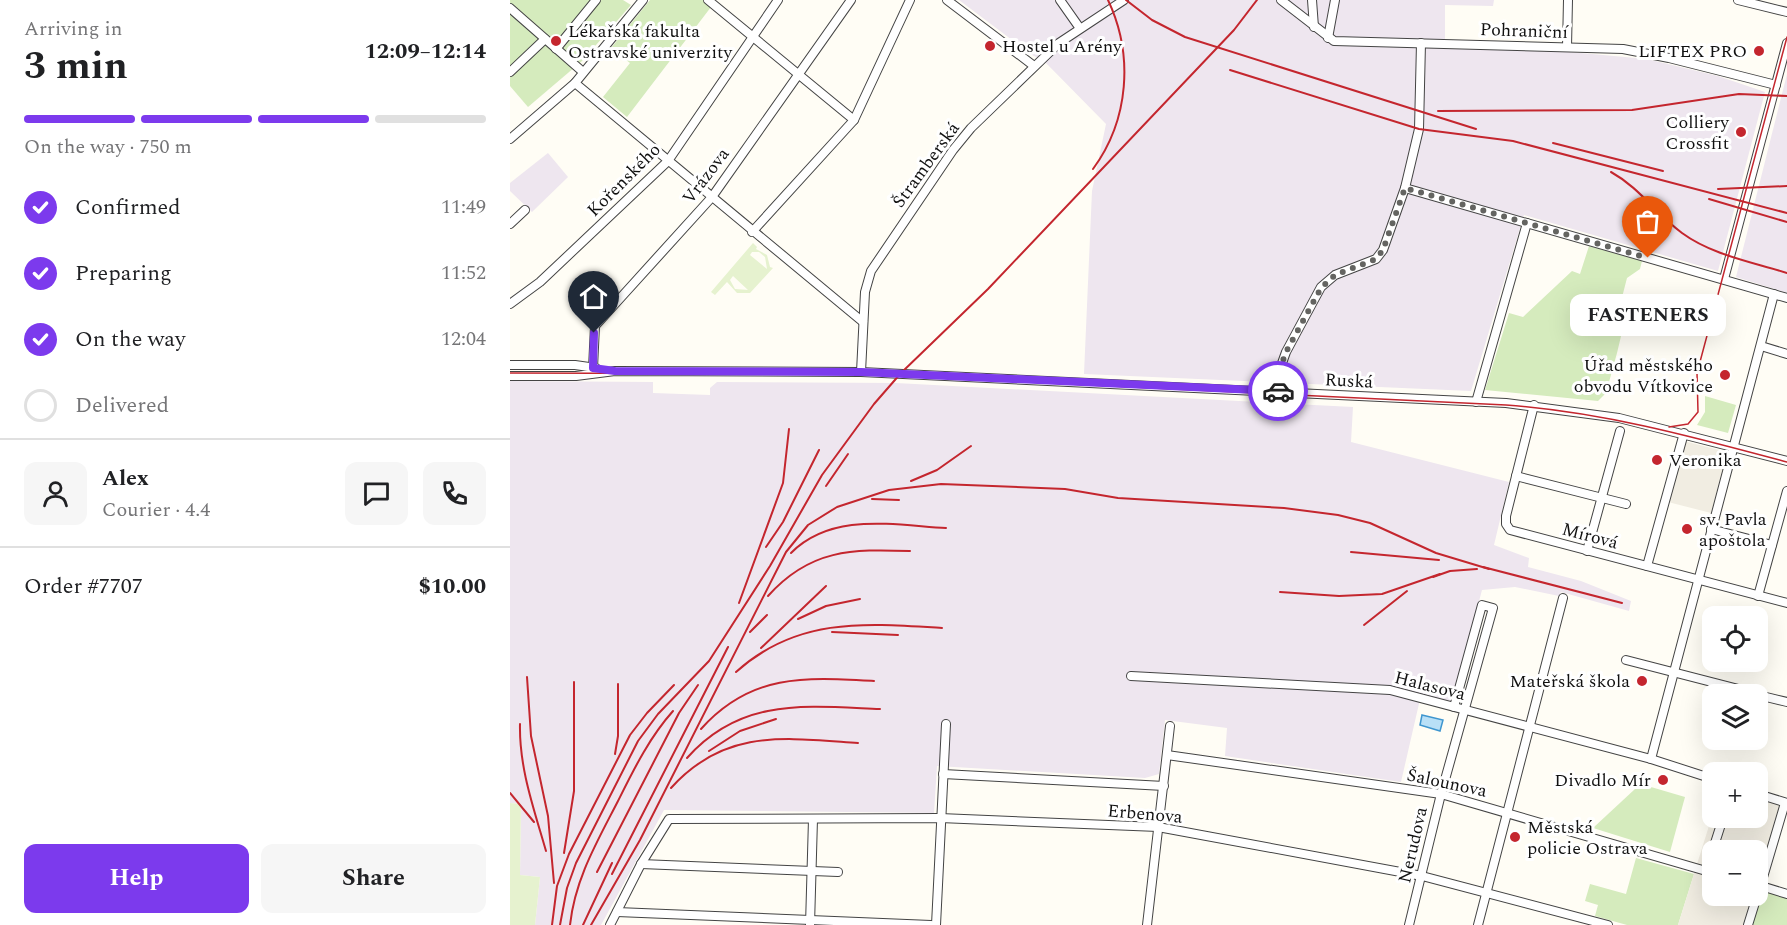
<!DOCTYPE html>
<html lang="en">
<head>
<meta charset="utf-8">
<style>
	:root { --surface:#fff; --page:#f6f6f6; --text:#202124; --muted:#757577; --line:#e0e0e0; --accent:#7c3aed }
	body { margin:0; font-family:Spectral,serif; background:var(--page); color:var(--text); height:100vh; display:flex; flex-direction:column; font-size:22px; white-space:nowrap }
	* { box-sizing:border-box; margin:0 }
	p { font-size:20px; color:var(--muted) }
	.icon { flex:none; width:33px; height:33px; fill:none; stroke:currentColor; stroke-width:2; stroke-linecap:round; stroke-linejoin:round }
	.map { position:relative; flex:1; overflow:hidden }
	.drawer { display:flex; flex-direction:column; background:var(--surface); width:510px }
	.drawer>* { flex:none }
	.tools { position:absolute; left:1192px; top:606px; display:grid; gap:12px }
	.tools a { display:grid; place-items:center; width:66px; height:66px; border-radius:12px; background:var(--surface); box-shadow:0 6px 24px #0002; font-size:30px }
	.pin { position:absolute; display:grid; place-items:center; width:51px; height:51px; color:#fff; margin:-62px -26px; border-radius:50% 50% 50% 0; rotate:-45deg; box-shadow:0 0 6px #0007 }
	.pin .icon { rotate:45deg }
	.courier { position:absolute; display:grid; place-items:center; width:60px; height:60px; margin:-30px; border:4px solid #7c3aed; border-radius:50%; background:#fff; color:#222; box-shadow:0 2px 8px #0007 }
	.bubble { position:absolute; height:42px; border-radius:12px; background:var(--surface); box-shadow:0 6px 24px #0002; font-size:20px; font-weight:700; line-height:42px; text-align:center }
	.headline em { font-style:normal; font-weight:700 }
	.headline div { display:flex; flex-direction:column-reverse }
	.headline { display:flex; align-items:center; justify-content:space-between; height:102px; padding:0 24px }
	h1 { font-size:39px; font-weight:700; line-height:45px }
	.bar { display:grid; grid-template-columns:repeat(4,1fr); gap:9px 6px; align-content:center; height:72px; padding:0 24px }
	.bar i { height:8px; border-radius:4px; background:var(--line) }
	.bar .selected { background:var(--accent) }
	.bar p { grid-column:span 4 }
	.line { display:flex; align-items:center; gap:15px; padding:0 24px; border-top:2px solid var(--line) }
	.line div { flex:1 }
	.round { display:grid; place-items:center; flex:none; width:63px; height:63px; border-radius:12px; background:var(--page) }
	ol { padding:0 24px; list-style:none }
	li { display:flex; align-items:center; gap:18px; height:66px }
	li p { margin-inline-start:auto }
	li .icon { padding:6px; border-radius:50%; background:var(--accent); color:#fff; stroke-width:4 }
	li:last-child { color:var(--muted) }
	li i { width:33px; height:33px; border:3px solid var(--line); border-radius:50% }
	.button { display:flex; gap:12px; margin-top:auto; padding:12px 24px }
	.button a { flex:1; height:69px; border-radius:12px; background:var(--accent); color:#fff; font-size:24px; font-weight:700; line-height:69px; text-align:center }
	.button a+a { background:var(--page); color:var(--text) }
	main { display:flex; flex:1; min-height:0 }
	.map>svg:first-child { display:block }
	.industrial { fill:#eee6ef }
	.green { fill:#d5ebbd }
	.pitch { fill:#e6f2cf; fill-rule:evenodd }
	.plaza { fill:#f1ede2 }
	.water { fill:#b9e0f7; stroke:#3f96cf; stroke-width:1.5 }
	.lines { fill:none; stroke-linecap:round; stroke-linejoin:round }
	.minor-casing { stroke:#444; stroke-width:10 }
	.minor { stroke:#fff; stroke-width:8 }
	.tram { stroke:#c4262e; stroke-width:1.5 }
	.rail { stroke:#c4262e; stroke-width:2 }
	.done { stroke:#646461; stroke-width:6; stroke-dasharray:0 10.8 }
	.route { stroke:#7c3aed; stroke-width:8 }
	.poi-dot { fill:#c4262e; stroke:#fff; stroke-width:2 }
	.labels { text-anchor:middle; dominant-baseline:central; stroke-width:6; stroke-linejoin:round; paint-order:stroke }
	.poi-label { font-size:18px; fill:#111; stroke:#fff; text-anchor:start }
	.street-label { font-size:18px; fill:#111; stroke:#fff }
</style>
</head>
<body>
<main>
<section class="drawer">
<div class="headline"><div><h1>3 min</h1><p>Arriving in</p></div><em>12:09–12:14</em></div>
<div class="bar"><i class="selected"></i><i class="selected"></i><i class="selected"></i><i></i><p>On the way · 750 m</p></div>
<ol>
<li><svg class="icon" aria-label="check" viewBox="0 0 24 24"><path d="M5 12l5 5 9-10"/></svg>Confirmed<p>11:49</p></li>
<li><svg class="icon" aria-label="check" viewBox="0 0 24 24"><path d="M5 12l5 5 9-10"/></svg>Preparing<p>11:52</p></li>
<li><svg class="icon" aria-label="check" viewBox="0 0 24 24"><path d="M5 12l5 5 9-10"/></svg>On the way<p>12:04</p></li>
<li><i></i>Delivered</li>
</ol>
<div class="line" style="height:108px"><a class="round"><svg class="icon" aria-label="person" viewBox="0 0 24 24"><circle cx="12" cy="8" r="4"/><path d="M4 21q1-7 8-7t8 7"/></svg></a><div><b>Alex</b><p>Courier · 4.4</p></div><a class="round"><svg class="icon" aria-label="chat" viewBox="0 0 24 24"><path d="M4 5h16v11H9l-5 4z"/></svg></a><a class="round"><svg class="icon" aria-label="phone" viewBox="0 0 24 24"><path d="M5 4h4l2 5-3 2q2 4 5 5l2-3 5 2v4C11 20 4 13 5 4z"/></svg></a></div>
<div class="line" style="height:78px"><div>Order #7707</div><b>$10.00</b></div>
<div class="button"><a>Help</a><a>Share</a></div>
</section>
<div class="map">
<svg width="1277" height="925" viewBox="0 0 1277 925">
	<rect width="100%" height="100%" fill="#fffdf5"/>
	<g class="industrial">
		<polygon points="449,0 984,0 983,6 935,5 935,48 1060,52 1137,59 1208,76 1255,92 1208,271 1014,215 961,391 574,374 582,191 596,124 534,61 522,55"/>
		<polygon points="1277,74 1277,293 1226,277"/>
		<polygon points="38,153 58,177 22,212 0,191 0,183"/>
		<polygon points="0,381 143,382 143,393 200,395 200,388 207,382 386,383 843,407 841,442 999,482 984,545 1019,558 1018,567 1071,581 1121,601 1119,611 1051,592 1049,596 1005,587 972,590 942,703 911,695 891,782 715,756 717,728 655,720 649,774 635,778 427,766 424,813 154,810 91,925 25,925 30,877 10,875 11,804 0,803"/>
	</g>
	<g class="green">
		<polygon points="0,0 113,0 121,5 72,61 18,107 0,86"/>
		<polygon points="140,0 193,0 201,7 117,117 93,97 120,63 101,48"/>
		<polygon points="1079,246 1132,261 1130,269 1117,278 1109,309 1112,332 1107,353 1096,393 1088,401 975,390 999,313 1013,317 1062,271 1070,274"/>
		<polygon points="1195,396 1226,405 1218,433 1187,425 1195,412"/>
		<polygon points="1141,787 1175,797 1160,852 1083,828 1125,789"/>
		<polygon points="1126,858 1184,874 1168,925 1117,925 1085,916 1088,905 1075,901 1080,884 1116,894"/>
		<polygon points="1252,890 1277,898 1277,925 1241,925"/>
	</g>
	<g class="pitch">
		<path d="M243,243L247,247L246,249L257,255L260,267L263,268L240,293H227L217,282L205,295L201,292ZM242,252H249L255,257L257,269L240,255ZM223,276L238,290H239L225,289L220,280Z"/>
		<polygon points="0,803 11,804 10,875 30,877 25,925 0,925"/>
	</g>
	<g class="plaza">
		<polygon points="1174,441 1217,452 1201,513 1158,502"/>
		<polygon points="1248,794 1275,803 1248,894 1248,850 1203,850 1203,896 1247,896 1238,925 1168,925 1203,813 1203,818 1248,818"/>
	</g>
	<polygon class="water" points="912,715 933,720 930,731 910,725"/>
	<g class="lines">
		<g class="minor-casing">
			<g id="minor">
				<polyline points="198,0 344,120"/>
				<polyline points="437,0 524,66"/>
				<polyline points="550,0 569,27"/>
				<polyline points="771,0 824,41 1113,49 1159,58 1266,85"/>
				<polyline points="802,0 804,27"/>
				<polyline points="1228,0 1277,12"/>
				<polyline points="0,8 73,72"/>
				<polyline points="818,38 825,0"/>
				<polyline points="911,43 909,129 895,188 1277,298"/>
				<polyline points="1057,47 1058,0"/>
				<polyline points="46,49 86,0"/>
				<polyline points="0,72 35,39"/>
				<polyline points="65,83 353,322"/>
				<polyline points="0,139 65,83 133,0"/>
				<polyline points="0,224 15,210"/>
				<polyline points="242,232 344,120 400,0"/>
				<polyline points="1214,279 1277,43"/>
				<polyline points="0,304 30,282 158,161 268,0"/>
				<polyline points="1251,346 1277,354"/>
				<polyline points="0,365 65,365 86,368"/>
				<polyline points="83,368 85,326 202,197 341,0"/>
				<polyline points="351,372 355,292 361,271 443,150 461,128 549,43 614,0"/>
				<polyline points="0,376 66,376 105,371 351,372 996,403 1109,418 1277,461"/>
				<polyline points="768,392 771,366 776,352 811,287 825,275 866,259 873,250 895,188"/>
				<polyline points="966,402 1017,223"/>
				<polyline points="1024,405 996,516 996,524 1000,530 1277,603"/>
				<polyline points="1006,476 1116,504"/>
				<polyline points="1201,529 1262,545"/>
				<polyline points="1077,551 1110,431"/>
				<polyline points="1137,566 1174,433"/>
				<polyline points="1248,596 1277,491"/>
				<polyline points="1116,660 1248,694"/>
				<polyline points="621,676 880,690 1141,759 1203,779"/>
				<polyline points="1248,695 1277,702"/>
				<polyline points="657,755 931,794 1203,873"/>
				<polyline points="1141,759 1264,294"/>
				<polyline points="433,774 654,786"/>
				<polyline points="1248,794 1277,803"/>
				<polyline points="131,864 328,872"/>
				<polyline points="1196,871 1213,818"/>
				<polyline points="1248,885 1277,894"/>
				<polyline points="1248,894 1275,803"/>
				<polyline points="107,912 421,925"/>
				<polyline points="100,925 131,864 159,819 430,818 648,827 912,876 1098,925"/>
				<polyline points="300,925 303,819"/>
				<polyline points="426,925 436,724"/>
				<polyline points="637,925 660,726"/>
				<polyline points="899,925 931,794 983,608 972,605 944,707"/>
				<polyline points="968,925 1053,598"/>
				<polyline points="1238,925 1247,896"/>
			</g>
		</g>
		<use href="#minor" class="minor"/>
		<g class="tram">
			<path d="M0,373L350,374L996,405C1093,412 1184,437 1277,462"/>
			<polyline points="1159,427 1178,424 1188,412 1187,373 1277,37"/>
		</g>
		<g class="rail">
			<polyline points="616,0 642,20 675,37 966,129"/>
			<polyline points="720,70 909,129 1003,141 1277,213"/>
			<polyline points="928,111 1122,110 1229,94 1277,96"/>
			<polyline points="1043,143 1153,171"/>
			<path d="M583,169C619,120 624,55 598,0"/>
			<path d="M1101,172C1130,188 1146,214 1172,233C1202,255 1242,262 1277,273"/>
			<polyline points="1208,189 1277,186"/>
			<polyline points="1199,199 1277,222"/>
			<polyline points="401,481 427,470 461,446"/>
			<polyline points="316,486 338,454"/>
			<polyline points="362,499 389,500"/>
			<polyline points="256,547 273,522 309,450"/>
			<polyline points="841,552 929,560"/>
			<path d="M281,553C322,512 383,525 436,528"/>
			<polyline points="973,567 1112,603"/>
			<polyline points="923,577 940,571 967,569"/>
			<polyline points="770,592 829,596 872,594 930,574"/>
			<path d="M258,596C300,549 342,549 400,551"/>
			<polyline points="229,603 273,483 279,429"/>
			<polyline points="288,619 316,606 350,599"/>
			<polyline points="854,625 897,591"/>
			<polyline points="240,632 257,615"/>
			<polyline points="322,632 388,635"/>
			<polyline points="251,648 316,586"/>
			<path d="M226,672C287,617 355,623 432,628"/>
			<polyline points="17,677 21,736 38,816 44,883"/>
			<path d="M10,724C9,768 24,809 36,851"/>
			<path d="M191,729C241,673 296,677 364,681"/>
			<polyline points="199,751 230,731 266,719"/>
			<polyline points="105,754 108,736 108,684"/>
			<path d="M177,758C231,697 296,706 370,709"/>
			<path d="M161,788C215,728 275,738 348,743"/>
			<polyline points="0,793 24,822"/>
			<polyline points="54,853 64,791 64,682"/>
			<polyline points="87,872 169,713 188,685"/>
			<polyline points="102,874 218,647"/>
			<polyline points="42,925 47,886 59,854 120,735 137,713 164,685"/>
			<polyline points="50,925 57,888 66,863 128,741 148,714 199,661 260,566 312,475 364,404 391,373 478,289 724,30 747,0"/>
			<path d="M60,925C65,879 87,842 108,801C124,769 139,738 163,711"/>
			<polyline points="73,925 102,863"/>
			<polyline points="81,925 130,840 276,552 298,525 327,507 379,490 431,484 555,489 608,498 774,508 828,515 860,523 926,553 979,569"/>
		</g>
	</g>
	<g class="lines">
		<polyline class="done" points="768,391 771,366 776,352 811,288 825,275 866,259 873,250 895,188 1138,258"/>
		<polyline class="route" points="84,333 83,368 105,371 351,372 768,391"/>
	</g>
	<g class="poi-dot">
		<circle cx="46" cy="41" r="6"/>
		<circle cx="480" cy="46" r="6"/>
		<circle cx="1249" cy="51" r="6"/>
		<circle cx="1231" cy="132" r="6"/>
		<circle cx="1215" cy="375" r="6"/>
		<circle cx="1147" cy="460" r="6"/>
		<circle cx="1177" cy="529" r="6"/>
		<circle cx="1132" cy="681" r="6"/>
		<circle cx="1153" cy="780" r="6"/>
		<circle cx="1005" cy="837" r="6"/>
	</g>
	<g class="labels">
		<g class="poi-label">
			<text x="58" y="31">Lékařská fakulta<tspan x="58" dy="21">Ostravské univerzity</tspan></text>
			<text x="492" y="46">Hostel u Arény</text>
			<text x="1237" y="51" text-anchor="end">LIFTEX PRO</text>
			<text x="1219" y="122" text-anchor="end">Colliery<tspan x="1219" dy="21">Crossfit</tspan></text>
			<text x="1203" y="365" text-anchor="end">Úřad městského<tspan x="1203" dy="21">obvodu Vítkovice</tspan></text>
			<text x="1159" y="460">Veronika</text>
			<text x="1189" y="519">sv. Pavla<tspan x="1189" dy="21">apoštola</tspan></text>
			<text x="1120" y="681" text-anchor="end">Mateřská škola</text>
			<text x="1141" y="780" text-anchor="end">Divadlo Mír</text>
			<text x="1017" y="827">Městská<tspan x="1017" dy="21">policie Ostrava</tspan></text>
		</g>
		<g class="street-label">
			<text transform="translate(1014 31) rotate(2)">Pohraniční</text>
			<text transform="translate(416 165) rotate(-54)">Štramberská</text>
			<text transform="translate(196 176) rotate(-53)">Vrázova</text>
			<text transform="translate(114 180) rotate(-45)">Kořenského</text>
			<text transform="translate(839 381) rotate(3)">Ruská</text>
			<text transform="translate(1080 536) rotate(15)">Mírová</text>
			<text transform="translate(920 686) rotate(14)">Halasova</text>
			<text transform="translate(937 783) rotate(12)">Šalounova</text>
			<text transform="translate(635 814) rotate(5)">Erbenova</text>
			<text transform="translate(903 845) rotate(-77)">Nerudova</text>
		</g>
	</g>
</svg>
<div class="tools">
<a><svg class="icon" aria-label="locate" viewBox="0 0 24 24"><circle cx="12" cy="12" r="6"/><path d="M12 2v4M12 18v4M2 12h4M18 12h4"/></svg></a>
<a><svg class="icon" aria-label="layers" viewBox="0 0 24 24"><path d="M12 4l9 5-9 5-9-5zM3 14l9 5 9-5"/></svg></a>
<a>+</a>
<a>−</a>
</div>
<div class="pin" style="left:1138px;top:258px;background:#ea580c"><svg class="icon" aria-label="bag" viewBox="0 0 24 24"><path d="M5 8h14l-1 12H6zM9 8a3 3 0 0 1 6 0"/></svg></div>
<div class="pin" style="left:84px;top:333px;background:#1f2937"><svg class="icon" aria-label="home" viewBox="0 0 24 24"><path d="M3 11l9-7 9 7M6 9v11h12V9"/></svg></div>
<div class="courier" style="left:768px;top:391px"><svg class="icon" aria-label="car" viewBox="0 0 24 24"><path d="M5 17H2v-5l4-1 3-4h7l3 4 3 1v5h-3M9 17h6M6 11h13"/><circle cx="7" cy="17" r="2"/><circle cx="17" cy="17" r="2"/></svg></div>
<div class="bubble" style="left:1060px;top:294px;width:156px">FASTENERS</div>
</div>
</main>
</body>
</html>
